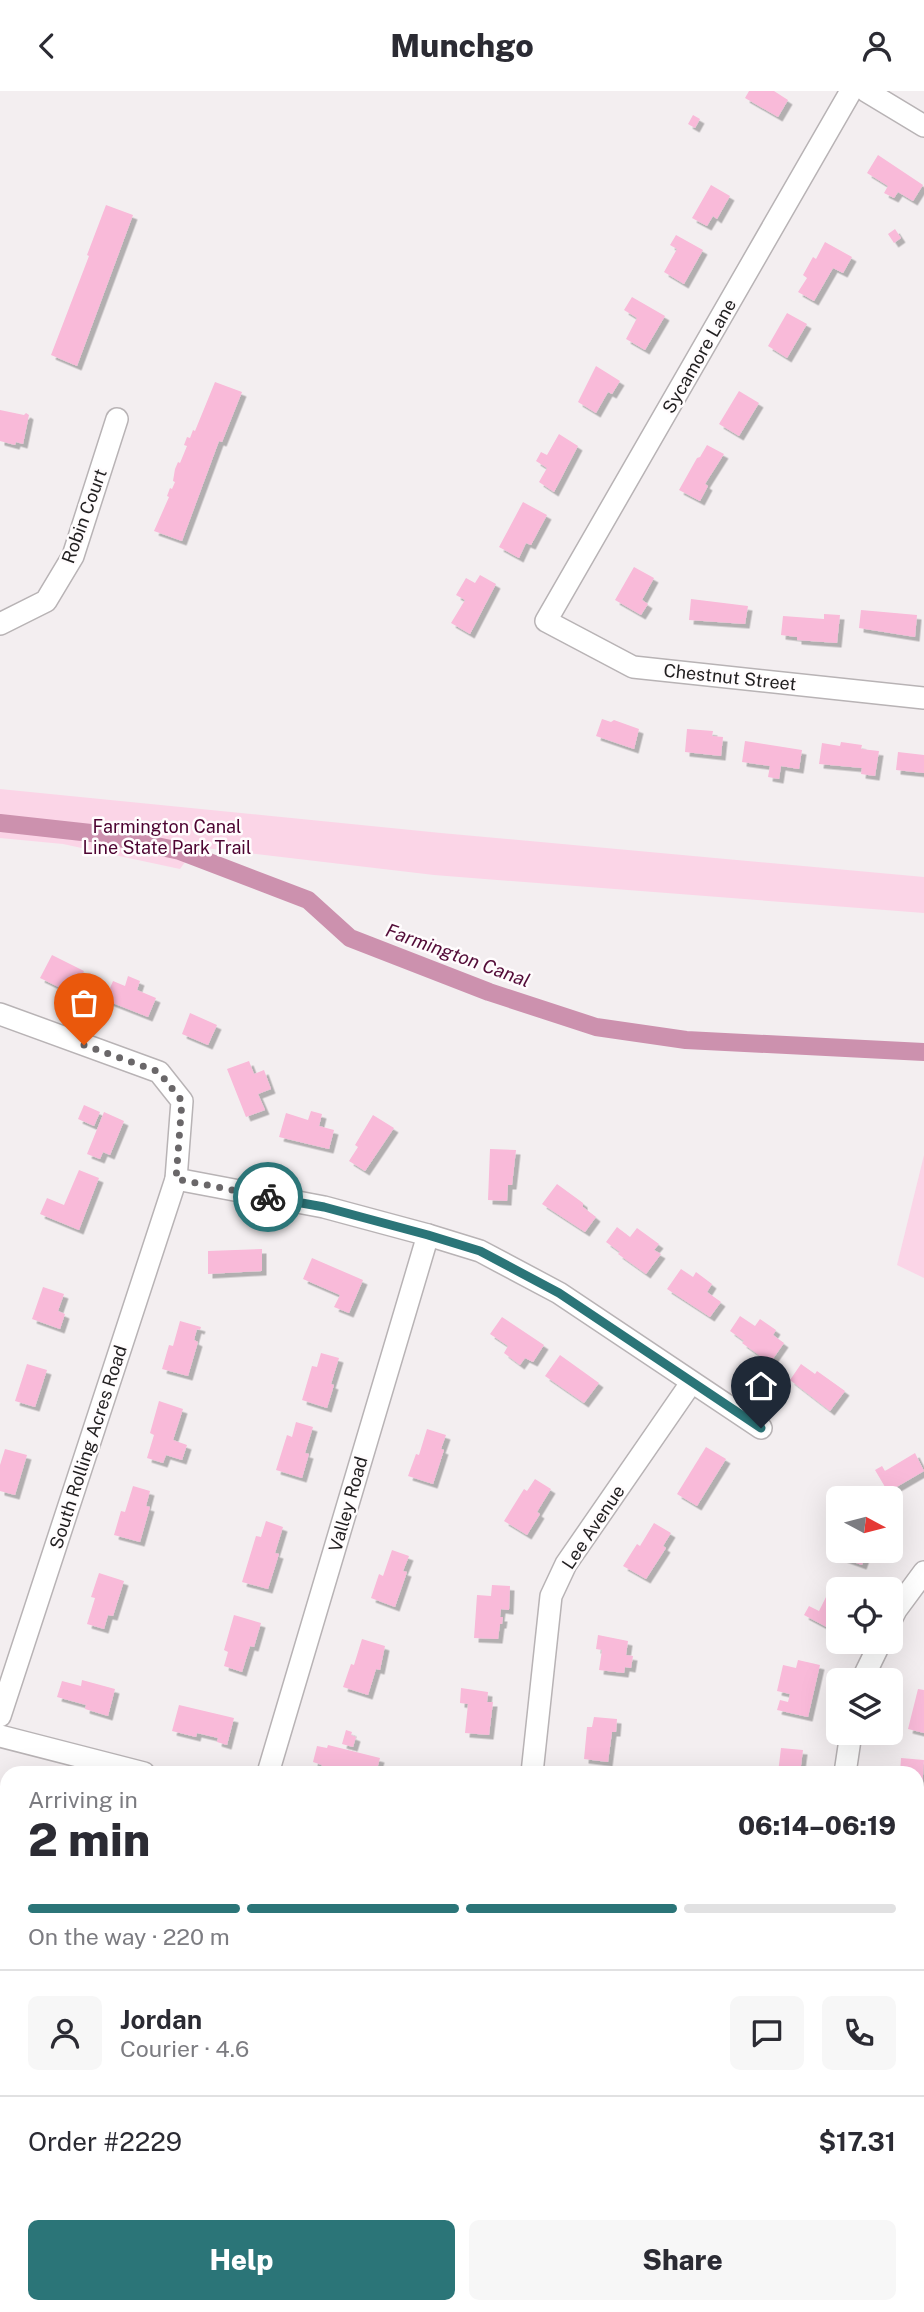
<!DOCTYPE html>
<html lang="en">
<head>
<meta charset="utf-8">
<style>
	:root { --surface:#fff; --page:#f7f7f7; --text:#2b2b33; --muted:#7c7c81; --line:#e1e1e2; --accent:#2b7578 }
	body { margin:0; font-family:"Public Sans",sans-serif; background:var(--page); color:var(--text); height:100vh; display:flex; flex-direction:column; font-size:26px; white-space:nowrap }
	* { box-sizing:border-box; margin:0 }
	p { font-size:23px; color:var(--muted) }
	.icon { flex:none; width:38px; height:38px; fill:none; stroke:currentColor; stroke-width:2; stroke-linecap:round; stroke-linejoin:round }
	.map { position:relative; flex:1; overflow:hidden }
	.details { position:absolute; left:0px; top:1675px; width:924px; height:548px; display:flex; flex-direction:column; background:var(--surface); border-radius:21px 21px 0 0; box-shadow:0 7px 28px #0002 }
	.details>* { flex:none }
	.needle { width:46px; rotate:97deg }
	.fabs { position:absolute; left:826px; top:1395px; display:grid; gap:14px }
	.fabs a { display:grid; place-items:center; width:77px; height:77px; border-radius:10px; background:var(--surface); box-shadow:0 7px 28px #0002; font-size:35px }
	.pin { position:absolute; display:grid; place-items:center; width:60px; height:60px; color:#fff; margin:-72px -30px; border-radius:50% 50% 50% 0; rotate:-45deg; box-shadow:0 0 7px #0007 }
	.pin .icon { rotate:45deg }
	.courier { position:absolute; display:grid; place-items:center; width:70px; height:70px; margin:-35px; border:5px solid #2b7578; border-radius:50%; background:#fff; color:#222; box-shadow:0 2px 9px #0007 }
	.headline em { font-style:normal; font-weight:800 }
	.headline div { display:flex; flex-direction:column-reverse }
	.headline { display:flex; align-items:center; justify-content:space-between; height:119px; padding:0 28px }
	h1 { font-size:46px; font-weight:800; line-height:52px }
	.bar { display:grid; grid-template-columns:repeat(4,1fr); gap:10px 7px; align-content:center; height:84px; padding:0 28px }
	.bar i { height:9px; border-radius:5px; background:var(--line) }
	.bar .on { background:var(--accent) }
	.bar p { grid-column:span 4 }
	.line { display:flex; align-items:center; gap:18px; padding:0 28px; border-top:2px solid var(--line) }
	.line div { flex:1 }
	.round { display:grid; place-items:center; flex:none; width:74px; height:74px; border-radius:10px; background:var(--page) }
	.cta { display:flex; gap:14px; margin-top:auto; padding:14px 28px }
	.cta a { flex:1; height:80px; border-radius:10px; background:var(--accent); color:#fff; font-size:28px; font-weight:800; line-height:80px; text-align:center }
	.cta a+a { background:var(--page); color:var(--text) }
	header { display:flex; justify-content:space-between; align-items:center; height:91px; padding:0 28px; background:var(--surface); font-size:32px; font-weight:800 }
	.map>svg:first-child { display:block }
	.green { fill:#fbd5e7 }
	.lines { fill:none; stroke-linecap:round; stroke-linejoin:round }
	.canal { stroke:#cc91ae; stroke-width:18 }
	.building { fill:#f9bad9; filter:url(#shadow) }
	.minor-casing { stroke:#b8b3b5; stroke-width:24 }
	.minor { stroke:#fff; stroke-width:21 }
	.done { stroke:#6a6769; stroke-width:7; stroke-dasharray:0 12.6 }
	.route { stroke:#2b7578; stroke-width:9 }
	.labels { text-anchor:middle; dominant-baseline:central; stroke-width:5; stroke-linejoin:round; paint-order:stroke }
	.street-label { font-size:18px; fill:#211f20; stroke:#fffcfd }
	.park-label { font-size:18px; fill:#4d0432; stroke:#fffcfd }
	.water-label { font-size:19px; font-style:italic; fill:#530c38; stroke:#fffcfd }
</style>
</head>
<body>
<header><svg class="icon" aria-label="back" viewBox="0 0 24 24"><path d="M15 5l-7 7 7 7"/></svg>Munchgo<svg class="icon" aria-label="person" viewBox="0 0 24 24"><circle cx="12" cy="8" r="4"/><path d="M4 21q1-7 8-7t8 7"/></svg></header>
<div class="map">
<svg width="924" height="2221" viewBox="0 0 924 2221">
	<defs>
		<filter id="shadow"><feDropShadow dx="4.5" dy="4.5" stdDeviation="0" flood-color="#0004"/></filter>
	</defs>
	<rect width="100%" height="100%" fill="#f3eef0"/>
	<g class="green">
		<polygon points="0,698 441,742 924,786 924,822 434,784 196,756 180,778 63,753 0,747"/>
		<polygon points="924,1064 924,1187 897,1174"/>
	</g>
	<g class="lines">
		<polyline class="canal" points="0,732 100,743 180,760 308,809 350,847 489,901 596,936 686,949 924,961"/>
	</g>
	<g class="building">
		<polygon points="749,0 774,0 788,9 778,26 745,7"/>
		<polygon points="693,24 700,28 695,37 688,33"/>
		<polygon points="878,64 923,94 913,110 898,101 894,107 884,102 888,95 867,82"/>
		<polygon points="711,94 730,105 717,128 713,125 707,135 692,127"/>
		<polygon points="106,114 133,124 77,275 51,264 89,165 87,164"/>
		<polygon points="895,138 901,147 894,152 888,143"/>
		<polygon points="676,144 703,159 684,193 664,181 677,158 670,154"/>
		<polygon points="825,151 852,166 843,182 833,177 814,210 798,201 807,187 803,184 813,166 816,168"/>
		<polygon points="632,206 665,225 645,259 626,248 637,227 624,219"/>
		<polygon points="787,222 807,233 787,267 768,255"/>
		<polygon points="596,275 620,290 612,303 608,301 596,322 578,311"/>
		<polygon points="215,291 242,301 222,351 219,350 182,450 154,440 169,406 167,405 170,397 172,398 175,391 173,390 175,378 178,371 180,372 187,355 184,354 187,346 190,347 193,339 195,340"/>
		<polygon points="739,300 759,312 739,345 719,333"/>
		<polygon points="0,319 24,324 26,322 29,324 23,353 16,351 15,354 0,350"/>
		<polygon points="559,343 578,355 554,401 539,391 547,377 536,370 541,361 547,364"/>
		<polygon points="707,354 724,363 705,393 708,395 700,410 679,399 697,367 700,366"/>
		<polygon points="523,411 547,424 531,454 526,452 519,467 499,456"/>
		<polygon points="634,476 654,487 642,509 648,513 641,524 615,509"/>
		<polygon points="480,484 496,493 470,543 451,532 465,509 456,504 466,487 475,492"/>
		<polygon points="691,508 748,515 745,533 689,529"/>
		<polygon points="861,519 917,524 915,546 859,537"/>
		<polygon points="824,523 840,524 837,552 797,549 797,546 781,544 783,525 824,528"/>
		<polygon points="602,628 611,631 614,629 639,638 634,658 596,645"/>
		<polygon points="687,638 713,640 712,645 723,646 721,665 685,661"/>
		<polygon points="745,650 802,659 799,678 781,675 779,688 768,686 770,675 742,671"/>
		<polygon points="841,651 862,654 861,658 879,660 875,685 861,683 862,677 819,673 822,652 840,655"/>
		<polygon points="898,661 924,664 924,682 896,679"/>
		<polygon points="52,864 84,880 73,903 40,887"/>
		<polygon points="128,885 140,890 137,899 156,907 148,926 105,909 113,890 125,895"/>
		<polygon points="190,922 217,934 208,954 182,943"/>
		<polygon points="249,970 254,983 264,979 271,998 258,1003 265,1019 246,1026 227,978"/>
		<polygon points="84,1014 100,1021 94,1035 78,1028"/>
		<polygon points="311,1020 322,1023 319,1035 334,1039 329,1058 279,1046 286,1022 308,1029"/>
		<polygon points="104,1021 124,1030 110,1064 103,1061 100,1068 87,1063"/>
		<polygon points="373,1024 394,1037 365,1080 349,1070 358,1056 355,1054"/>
		<polygon points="490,1058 516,1059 512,1094 508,1094 507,1110 488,1109"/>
		<polygon points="79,1079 99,1087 79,1139 40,1123 47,1107 64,1114"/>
		<polygon points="557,1093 583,1112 583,1116 596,1126 585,1141 542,1113"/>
		<polygon points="617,1136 630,1146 637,1137 659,1153 654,1159 661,1163 646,1183 618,1163 620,1161 606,1151"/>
		<polygon points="262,1158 262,1180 208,1183 208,1160"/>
		<polygon points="312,1167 363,1189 349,1222 334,1216 340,1204 303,1188"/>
		<polygon points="681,1178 693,1186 696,1181 712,1193 707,1201 721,1211 710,1226 667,1198"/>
		<polygon points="43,1196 64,1203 58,1220 65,1223 60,1238 32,1228"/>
		<polygon points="740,1225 755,1235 760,1228 776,1239 773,1244 784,1252 770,1272 742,1252 744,1250 730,1240"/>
		<polygon points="502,1226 544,1254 533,1271 525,1267 520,1274 504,1262 508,1255 490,1243"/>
		<polygon points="180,1230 201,1236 200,1239 197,1238 194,1249 198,1251 188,1285 162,1278 169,1254 173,1255"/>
		<polygon points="321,1262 339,1267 331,1293 334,1294 327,1317 302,1309 312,1275 317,1276"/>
		<polygon points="560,1264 599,1292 584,1312 545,1285"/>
		<polygon points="27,1273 47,1279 35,1316 15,1310"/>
		<polygon points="801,1273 815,1283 817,1280 845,1300 830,1320 790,1289"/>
		<polygon points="159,1310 183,1318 173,1349 187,1354 182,1369 166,1364 163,1372 147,1367 154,1344 150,1342"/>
		<polygon points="296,1331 313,1336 305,1362 309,1363 302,1387 276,1379 287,1344 292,1346"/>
		<polygon points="427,1338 446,1344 441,1358 444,1359 433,1393 408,1385 416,1363 419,1364"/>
		<polygon points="706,1356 726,1368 697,1415 677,1403"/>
		<polygon points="5,1358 27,1364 15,1404 0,1400 0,1374"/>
		<polygon points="915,1362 924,1380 888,1401 875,1379 882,1375 885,1380"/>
		<polygon points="535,1388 551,1398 537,1421 540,1423 527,1444 504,1430 524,1398 527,1400"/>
		<polygon points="133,1395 150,1400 146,1415 150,1416 140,1451 114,1444 121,1420 125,1421"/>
		<polygon points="266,1430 283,1436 275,1462 279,1463 268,1498 242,1491 256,1445 261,1446"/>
		<polygon points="654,1432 671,1442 663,1455 666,1457 646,1488 623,1475 637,1453 640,1455"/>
		<polygon points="838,1444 838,1460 867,1460 862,1474 831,1463"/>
		<polygon points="392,1459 409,1465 403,1480 407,1481 395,1516 371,1507 379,1483 383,1485"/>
		<polygon points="99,1482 124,1490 113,1525 108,1524 104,1538 87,1533 95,1507 91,1506"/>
		<polygon points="833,1492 845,1498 838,1498 838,1531 834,1540 804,1524 809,1515 819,1520"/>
		<polygon points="492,1494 510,1495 509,1519 501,1518 500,1526 503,1526 502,1533 500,1533 498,1548 474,1547 477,1504 491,1505"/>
		<polygon points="234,1524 261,1532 254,1556 250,1555 242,1581 224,1575 228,1561 224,1559"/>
		<polygon points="598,1544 628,1550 626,1564 633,1565 631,1577 625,1576 624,1582 599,1579 602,1559 596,1558"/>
		<polygon points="362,1548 385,1555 380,1579 376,1578 368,1604 343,1596 351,1573 354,1574"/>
		<polygon points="798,1569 820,1574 808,1626 777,1619 780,1609 788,1611 790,1603 777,1600 783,1574 796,1577"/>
		<polygon points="82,1589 115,1598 108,1625 85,1618 86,1614 57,1606 62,1590 81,1595"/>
		<polygon points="461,1597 488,1601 487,1611 493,1611 489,1644 465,1642 468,1613 460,1612"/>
		<polygon points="918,1598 924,1599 924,1642 908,1638"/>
		<polygon points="179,1614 234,1627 227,1654 217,1651 218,1647 197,1642 196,1646 172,1640"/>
		<polygon points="594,1626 617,1628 616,1641 612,1641 608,1671 584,1668 587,1636 592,1636"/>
		<polygon points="346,1639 352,1641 351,1644 356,1646 353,1656 342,1653"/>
		<polygon points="328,1654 380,1667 376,1682 339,1682 321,1677 322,1674 313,1671 317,1655 327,1657"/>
		<polygon points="781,1657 803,1659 800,1682 778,1682"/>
		<polygon points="901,1667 924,1669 922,1700 924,1701 924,1721 917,1721 917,1682 900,1682"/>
		<polygon points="445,1675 462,1680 462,1682 444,1682"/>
		<rect x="917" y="1743" width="7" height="24"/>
		<rect x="917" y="1775" width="7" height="21"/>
		<polygon points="917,1831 921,1831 920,1860 917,1859"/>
		<polygon points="0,1894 7,1896 7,1926 5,1925 1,1942"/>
		<rect x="0" y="2151" width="7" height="24"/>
		<polygon points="537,2216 561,2216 559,2221 535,2221"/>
		<rect x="859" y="2216" width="23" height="5"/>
	</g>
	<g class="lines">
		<g class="minor-casing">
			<g id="minor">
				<polyline points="851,0 546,530 633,576 924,607"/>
				<polyline points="866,0 924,35"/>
				<polyline points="0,533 46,510 73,465 117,328"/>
				<polyline points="0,923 159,981 182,1010 176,1088 0,1625"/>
				<polyline points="176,1088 324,1116 428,1144 480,1160 559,1202 761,1337"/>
				<polyline points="891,1529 896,1519 924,1481"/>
				<polyline points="862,1589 881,1550"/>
				<polyline points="0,1645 144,1682"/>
				<polyline points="268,1682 428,1144"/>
				<polyline points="532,1682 551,1505 566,1473 691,1292"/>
				<polyline points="845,1682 851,1642"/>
				<polyline points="76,2221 77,2216"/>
				<polyline points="478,2221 480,2216"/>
				<polyline points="811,2221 811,2216"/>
			</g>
		</g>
		<use href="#minor" class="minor"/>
	</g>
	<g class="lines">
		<polyline class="done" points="84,954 159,981 182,1010 176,1088 268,1106"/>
		<polyline class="route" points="268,1106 324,1116 428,1144 480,1160 559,1202 761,1337"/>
	</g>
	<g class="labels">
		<g class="street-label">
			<text transform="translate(699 265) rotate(-60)">Sycamore Lane</text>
			<text transform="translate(84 425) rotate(-70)">Robin Court</text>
			<text transform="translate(730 586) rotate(6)">Chestnut Street</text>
			<text transform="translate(88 1356) rotate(-72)">South Rolling Acres Road</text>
			<text transform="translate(348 1413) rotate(-74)">Valley Road</text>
			<text transform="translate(593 1436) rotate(-56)">Lee Avenue</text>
		</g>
		<g class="park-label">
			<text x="167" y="735">Farmington Canal<tspan x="167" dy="21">Line State Park Trail</tspan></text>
		</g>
		<g class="water-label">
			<text transform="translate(458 864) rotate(20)">Farmington Canal</text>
		</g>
	</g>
</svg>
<div class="fabs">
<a><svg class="needle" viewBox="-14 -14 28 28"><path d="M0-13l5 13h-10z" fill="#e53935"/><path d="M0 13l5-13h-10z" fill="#7c7c81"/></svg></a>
<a><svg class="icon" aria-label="locate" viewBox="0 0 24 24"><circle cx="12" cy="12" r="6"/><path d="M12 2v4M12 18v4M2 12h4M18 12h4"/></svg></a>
<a><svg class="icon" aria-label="layers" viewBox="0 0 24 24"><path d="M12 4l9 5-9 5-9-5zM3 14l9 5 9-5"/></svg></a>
</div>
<div class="pin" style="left:84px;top:954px;background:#ea580c"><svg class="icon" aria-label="bag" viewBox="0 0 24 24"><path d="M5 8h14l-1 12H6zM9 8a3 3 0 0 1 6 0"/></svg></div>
<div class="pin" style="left:761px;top:1337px;background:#1f2937"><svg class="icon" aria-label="home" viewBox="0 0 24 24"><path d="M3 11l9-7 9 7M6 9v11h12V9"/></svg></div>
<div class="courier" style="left:268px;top:1106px"><svg class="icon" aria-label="bike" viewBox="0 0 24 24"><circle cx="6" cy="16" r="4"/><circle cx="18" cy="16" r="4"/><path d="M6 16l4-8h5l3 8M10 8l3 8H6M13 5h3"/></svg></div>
<section class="details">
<div class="headline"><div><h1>2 min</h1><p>Arriving in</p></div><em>06:14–06:19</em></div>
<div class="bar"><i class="on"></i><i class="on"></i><i class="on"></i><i></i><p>On the way · 220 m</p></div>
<div class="line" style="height:126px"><a class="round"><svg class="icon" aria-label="person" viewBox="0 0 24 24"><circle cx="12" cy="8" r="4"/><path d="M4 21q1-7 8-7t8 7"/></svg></a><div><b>Jordan</b><p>Courier · 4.6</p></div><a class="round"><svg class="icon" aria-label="chat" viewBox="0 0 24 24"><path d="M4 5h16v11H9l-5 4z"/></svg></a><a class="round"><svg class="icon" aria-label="phone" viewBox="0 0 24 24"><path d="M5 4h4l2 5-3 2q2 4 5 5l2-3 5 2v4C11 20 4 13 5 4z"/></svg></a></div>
<div class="line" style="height:91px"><div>Order #2229</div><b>$17.31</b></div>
<div class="cta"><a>Help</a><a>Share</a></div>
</section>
</div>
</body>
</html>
